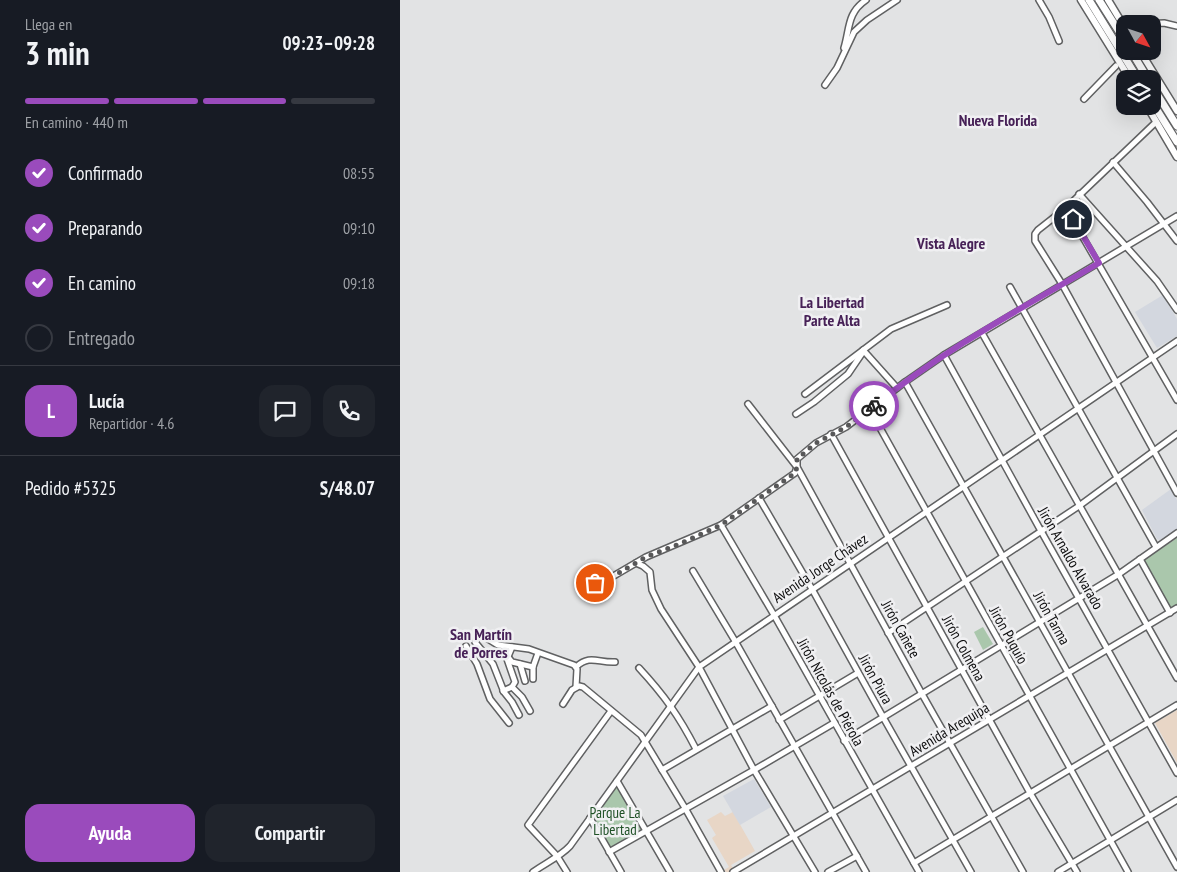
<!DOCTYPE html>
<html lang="es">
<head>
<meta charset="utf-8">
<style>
	:root { --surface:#171b24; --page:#20242c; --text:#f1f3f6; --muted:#9ea1a6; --line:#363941; --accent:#9a4bbc }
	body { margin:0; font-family:"PT Sans Narrow",sans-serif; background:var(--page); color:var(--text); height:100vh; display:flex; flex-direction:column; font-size:19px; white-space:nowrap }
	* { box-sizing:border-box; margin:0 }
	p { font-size:16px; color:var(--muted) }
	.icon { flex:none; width:28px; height:28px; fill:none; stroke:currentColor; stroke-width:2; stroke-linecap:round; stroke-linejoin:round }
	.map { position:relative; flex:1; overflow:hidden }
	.side { display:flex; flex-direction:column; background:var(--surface); width:400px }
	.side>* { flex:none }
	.needle { width:32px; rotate:130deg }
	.buttons { position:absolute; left:716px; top:15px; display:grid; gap:10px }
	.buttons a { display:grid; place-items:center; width:45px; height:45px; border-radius:10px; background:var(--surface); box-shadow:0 5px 20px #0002; font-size:25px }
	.pin { position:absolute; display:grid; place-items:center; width:42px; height:42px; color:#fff; margin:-21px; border:2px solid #fff; border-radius:50%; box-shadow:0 1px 5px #0007 }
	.courier { position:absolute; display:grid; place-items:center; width:50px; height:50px; margin:-25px; border:4px solid #9a4bbc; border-radius:50%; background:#fff; color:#222; box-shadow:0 1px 6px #0007 }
	.summary em { font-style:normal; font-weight:700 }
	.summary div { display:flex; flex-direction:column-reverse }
	.summary { display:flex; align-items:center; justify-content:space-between; height:85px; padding:0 25px }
	h1 { font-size:32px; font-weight:700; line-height:38px }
	.bar { display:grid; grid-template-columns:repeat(4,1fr); gap:8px 5px; align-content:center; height:60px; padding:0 25px }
	.bar i { height:6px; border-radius:4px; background:var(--line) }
	.bar .active { background:var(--accent) }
	.bar p { grid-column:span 4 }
	.line { display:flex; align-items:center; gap:12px; padding:0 25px; border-top:1px solid var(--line) }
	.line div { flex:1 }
	.round { display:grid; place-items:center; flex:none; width:52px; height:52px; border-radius:15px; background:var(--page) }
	ol { padding:0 25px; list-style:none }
	li { display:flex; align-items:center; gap:15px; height:55px }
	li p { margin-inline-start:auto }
	li .icon { padding:5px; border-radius:50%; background:var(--accent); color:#fff; stroke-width:4 }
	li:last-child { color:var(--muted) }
	li i { width:28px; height:28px; border:2px solid var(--line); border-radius:50% }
	.button { display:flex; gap:10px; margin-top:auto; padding:10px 25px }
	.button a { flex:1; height:58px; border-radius:15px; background:var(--accent); color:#fff; font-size:20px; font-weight:700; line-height:58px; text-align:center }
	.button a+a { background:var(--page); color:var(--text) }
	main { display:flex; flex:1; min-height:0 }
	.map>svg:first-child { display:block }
	.commercial { fill:#e8d6c6 }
	.built { fill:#d3d7df }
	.green { fill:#aac7ac }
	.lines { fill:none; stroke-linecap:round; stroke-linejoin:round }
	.minor-casing { stroke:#606162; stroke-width:8 }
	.major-casing { stroke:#606162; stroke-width:9 }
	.highway-casing { stroke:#606162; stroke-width:9 }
	.minor { stroke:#fff; stroke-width:5 }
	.major { stroke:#fff; stroke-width:6 }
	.highway { stroke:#fff; stroke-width:7 }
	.done { stroke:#585859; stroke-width:5; stroke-dasharray:0 9 }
	.route { stroke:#9a4bbc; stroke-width:6 }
	.labels { text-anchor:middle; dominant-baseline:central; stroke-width:5; stroke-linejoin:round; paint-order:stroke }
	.street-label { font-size:15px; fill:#0d0d0e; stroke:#f0f0f2 }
	.park-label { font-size:15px; fill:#1f5126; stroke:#f0f0f2 }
	.neighbourhood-label { font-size:16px; font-weight:bold; fill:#472157; stroke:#f0f0f2 }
</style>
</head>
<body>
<main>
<section class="side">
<div class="summary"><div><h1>3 min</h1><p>Llega en</p></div><em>09:23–09:28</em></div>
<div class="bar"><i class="active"></i><i class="active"></i><i class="active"></i><i></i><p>En camino · 440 m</p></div>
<ol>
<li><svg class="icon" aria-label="check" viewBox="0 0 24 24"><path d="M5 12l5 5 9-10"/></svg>Confirmado<p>08:55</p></li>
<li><svg class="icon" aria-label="check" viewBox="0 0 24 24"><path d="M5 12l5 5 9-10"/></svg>Preparando<p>09:10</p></li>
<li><svg class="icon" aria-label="check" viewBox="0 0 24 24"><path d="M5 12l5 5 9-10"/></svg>En camino<p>09:18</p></li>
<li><i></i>Entregado</li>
</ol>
<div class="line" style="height:90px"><b class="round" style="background:var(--accent);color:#fff">L</b><div><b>Lucía</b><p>Repartidor · 4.6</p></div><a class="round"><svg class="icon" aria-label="chat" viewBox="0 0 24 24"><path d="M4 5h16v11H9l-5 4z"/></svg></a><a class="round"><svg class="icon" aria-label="phone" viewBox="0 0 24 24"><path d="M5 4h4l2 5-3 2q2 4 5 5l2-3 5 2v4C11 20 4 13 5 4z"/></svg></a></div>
<div class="line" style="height:65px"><div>Pedido #5325</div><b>S/48.07</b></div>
<div class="button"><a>Ayuda</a><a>Compartir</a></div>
</section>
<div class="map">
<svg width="777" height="872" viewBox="0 0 777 872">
	<rect width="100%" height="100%" fill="#e2e3e4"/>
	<g class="commercial">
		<polygon points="777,710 777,763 755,723"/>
		<polygon points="321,812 325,816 333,812 355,851 331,865 334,870 329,872 326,872 324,870 329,867 312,838 316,835 307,820"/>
	</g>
	<g class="built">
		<polygon points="763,295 777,319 777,336 757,348 735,312"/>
		<polygon points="771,489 777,500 777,530 762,541 757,539 742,510"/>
		<polygon points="354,779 371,807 340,825 323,796"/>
	</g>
	<g class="green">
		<polygon points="777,538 777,606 769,610 743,561"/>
		<polygon points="583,627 593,644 583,650 574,632"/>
		<polygon points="217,786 242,830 209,848 193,818"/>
	</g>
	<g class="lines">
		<g class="minor-casing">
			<g id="minor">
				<polyline points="639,0 649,17 659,41"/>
				<polyline points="744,24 764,23 777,26"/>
				<path d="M444,48C450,28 447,13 466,0"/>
				<polyline points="425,85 437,68 454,32 467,20 497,0"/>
				<polyline points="684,99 716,66"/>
				<polyline points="756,122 666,208 638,230 635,234 635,241 662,284 777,493"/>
				<polyline points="713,162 747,202 777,241"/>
				<polyline points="679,194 757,281 777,310"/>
				<polyline points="666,208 777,400"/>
				<polyline points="610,287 756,547"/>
				<polyline points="582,333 777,678"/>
				<polyline points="463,350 497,388"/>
				<polyline points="544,355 641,531 777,773"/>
				<polyline points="505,382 777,867"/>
				<polyline points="405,394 491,329 547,305"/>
				<polyline points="348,404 397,467 522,694 623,872"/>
				<polyline points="470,410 728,872"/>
				<polyline points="396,414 414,402 448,374 463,352"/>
				<polyline points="431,434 630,793 677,872"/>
				<polyline points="359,498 412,589 483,717 571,872"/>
				<polyline points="321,525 374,615 519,872"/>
				<polyline points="740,559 770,613"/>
				<polyline points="236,563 243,566 250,572 252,590 261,609 299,667 354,770 415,872"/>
				<polyline points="293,571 335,641 466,872"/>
				<polyline points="189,582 195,583 205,581 246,557 321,525 395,473 397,467 397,459 416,443 446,427 505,382 544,355 777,216"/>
				<polyline points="488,633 679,506 777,434"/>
				<polyline points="85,637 98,645 129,649 174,665 177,669 176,687"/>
				<polyline points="75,642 93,664 104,692 112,702 119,715"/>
				<polyline points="66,646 77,664 90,699 109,723"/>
				<polyline points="108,657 112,662 133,667"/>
				<polyline points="120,664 125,681"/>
				<path d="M176,667C190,654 198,663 215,662"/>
				<path d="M239,668C264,695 279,716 296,749"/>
				<polyline points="133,679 133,667 138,653"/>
				<polyline points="112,687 122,697 130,711"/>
				<polyline points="103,691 112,687 115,682 107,659 112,647"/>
				<polyline points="163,704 172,690 179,686 183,687 241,735 285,808 321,872"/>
				<polyline points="379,720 458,673"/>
				<polyline points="444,741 719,574 777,533"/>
				<polyline points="262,770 372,706"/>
				<polyline points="217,781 270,872"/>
				<polyline points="190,818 221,872"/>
				<polyline points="209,852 354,770 434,723"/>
				<polyline points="514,863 777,705"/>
				<path d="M133,872C144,864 161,856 170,846L299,667L777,341"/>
				<polyline points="167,872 157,856 128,825 211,711"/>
				<polyline points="333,872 777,608"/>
				<polyline points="428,872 457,856"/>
				<polyline points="658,872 777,800"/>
			</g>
		</g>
		<g class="major-casing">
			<g id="major">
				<polyline points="681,0 730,79"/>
				<polyline points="708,0 725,28"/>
				<polyline points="740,51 777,111"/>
				<polyline points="747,106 777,157"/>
			</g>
		</g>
		<g class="highway-casing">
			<g id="highway">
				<polyline points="689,0 738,79"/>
				<polyline points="699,0 725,41"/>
				<polyline points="731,51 748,79"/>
				<polyline points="752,86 777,126"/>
				<polyline points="752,102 777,142"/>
			</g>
		</g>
		<use href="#minor" class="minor"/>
		<use href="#major" class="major"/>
		<use href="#highway" class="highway"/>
	</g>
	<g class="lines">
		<polyline class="done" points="195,583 205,581 246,557 277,545 321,525 395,473 397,467 397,459 416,443 446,427 474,406"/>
		<path class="route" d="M474,406C543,350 622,308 699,263L673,219"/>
	</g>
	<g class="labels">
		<g class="street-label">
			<text transform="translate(671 558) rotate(60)">Jirón Arnaldo Alvarado</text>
			<text transform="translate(420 568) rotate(-34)">Avenida Jorge Chávez</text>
			<text transform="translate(652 618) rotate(61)">Jirón Tarma</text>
			<text transform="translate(501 629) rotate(61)">Jirón Cañete</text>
			<text transform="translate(609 635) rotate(61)">Jirón Puquio</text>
			<text transform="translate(564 648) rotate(61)">Jirón Colmena</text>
			<text transform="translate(476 679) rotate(61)">Jirón Piura</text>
			<text transform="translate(431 692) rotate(61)">Jirón Nicolás de Piérola</text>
			<text transform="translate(549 729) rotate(-31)">Avenida Arequipa</text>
		</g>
		<g class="park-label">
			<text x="215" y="812">Parque La<tspan x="215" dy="17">Libertad</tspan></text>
		</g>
		<g class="neighbourhood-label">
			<text x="598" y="120">Nueva Florida</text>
			<text x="551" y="243">Vista Alegre</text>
			<text x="432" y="302">La Libertad<tspan x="432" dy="18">Parte Alta</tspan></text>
			<text x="81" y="634">San Martín<tspan x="81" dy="18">de Porres</tspan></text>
		</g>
	</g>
</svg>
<div class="buttons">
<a><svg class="needle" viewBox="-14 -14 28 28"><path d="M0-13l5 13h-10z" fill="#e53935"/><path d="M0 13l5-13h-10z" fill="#9ea1a6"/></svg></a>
<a><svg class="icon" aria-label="layers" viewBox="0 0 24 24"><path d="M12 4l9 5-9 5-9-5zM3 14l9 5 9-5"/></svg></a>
</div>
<div class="pin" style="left:195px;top:583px;background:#ea580c"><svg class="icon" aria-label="bag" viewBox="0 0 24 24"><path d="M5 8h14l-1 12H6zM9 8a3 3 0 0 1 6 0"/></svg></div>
<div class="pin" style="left:673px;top:219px;background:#1f2937"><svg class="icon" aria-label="home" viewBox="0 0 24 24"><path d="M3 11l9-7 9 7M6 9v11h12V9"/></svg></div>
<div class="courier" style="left:474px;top:406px"><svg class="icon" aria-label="bike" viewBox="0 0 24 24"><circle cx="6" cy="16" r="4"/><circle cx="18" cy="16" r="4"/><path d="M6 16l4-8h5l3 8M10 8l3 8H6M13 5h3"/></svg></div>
</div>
</main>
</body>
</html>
